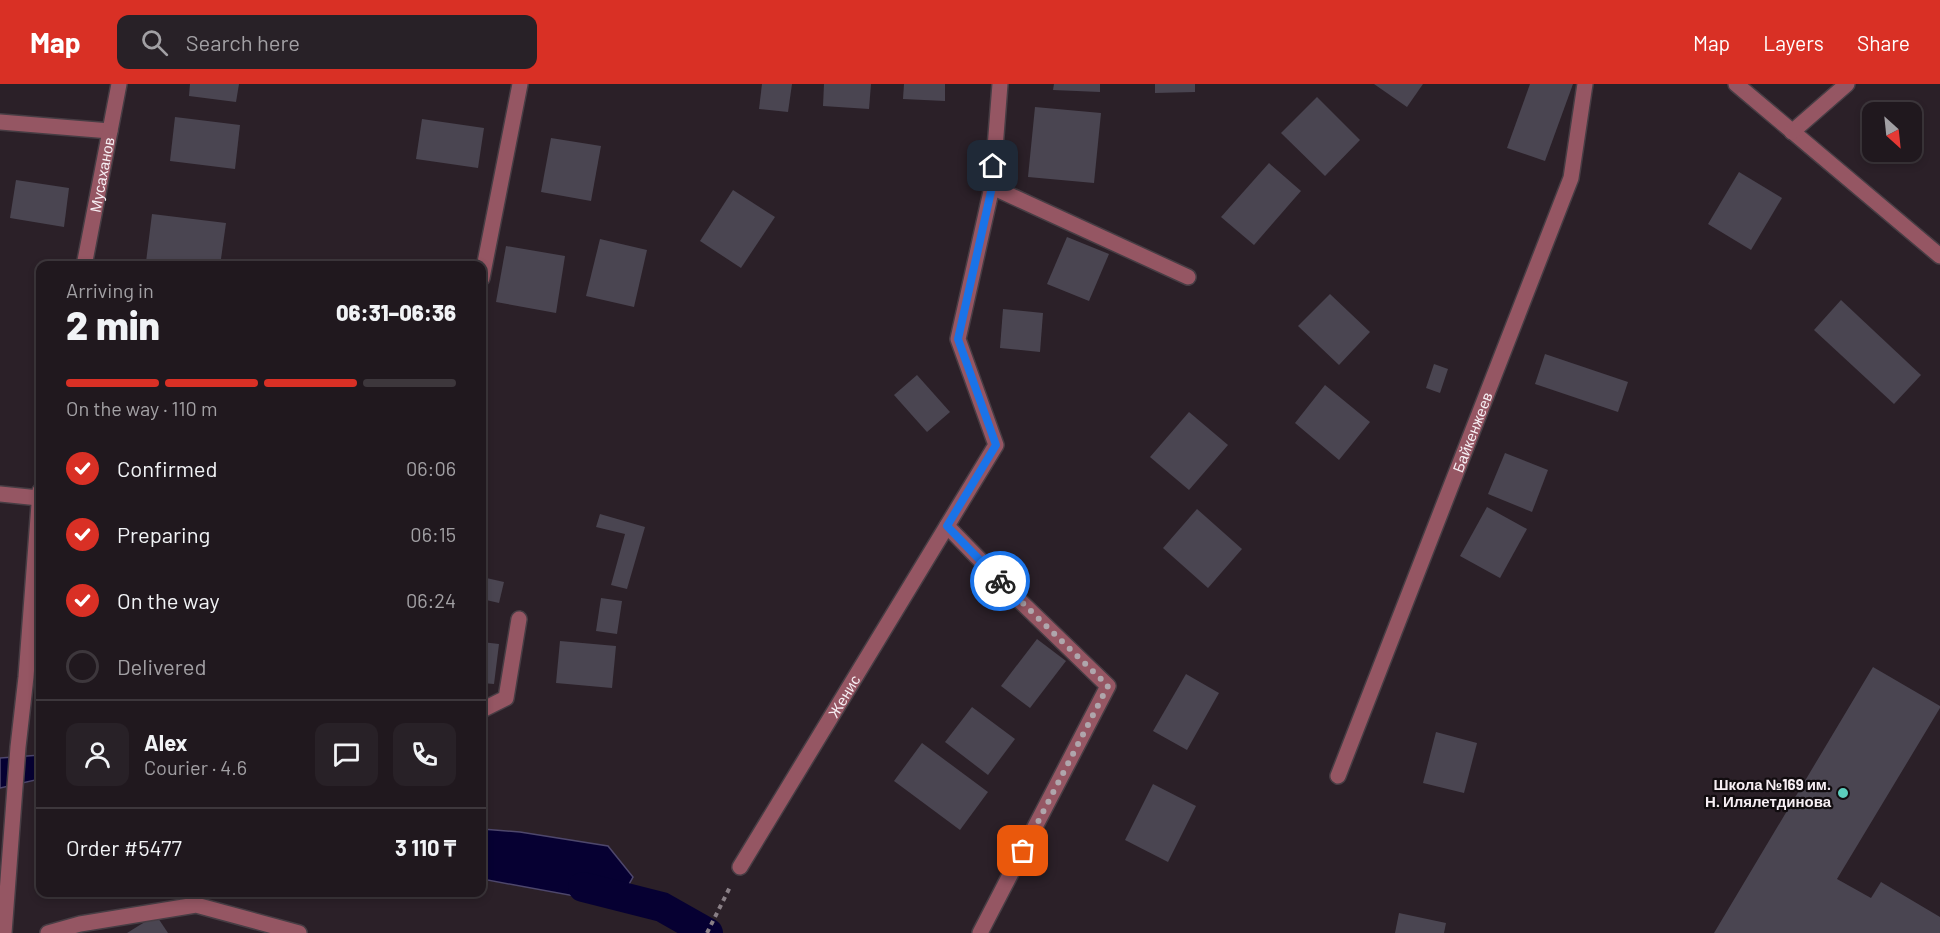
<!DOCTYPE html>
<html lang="en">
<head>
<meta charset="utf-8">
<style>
	:root { --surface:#20181e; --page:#282127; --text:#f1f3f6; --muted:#a2a0a4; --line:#3d373c; --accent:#d93025 }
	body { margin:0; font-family:Barlow,sans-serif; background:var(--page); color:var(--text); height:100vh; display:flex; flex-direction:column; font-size:22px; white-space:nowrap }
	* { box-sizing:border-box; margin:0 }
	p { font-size:20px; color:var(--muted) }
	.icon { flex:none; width:33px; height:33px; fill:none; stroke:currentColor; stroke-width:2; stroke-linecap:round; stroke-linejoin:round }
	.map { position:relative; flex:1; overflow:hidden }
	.sheet { position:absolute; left:36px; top:177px; width:450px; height:636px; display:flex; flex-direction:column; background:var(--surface); border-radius:12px; box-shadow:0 3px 9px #0003,0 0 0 2px var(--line) }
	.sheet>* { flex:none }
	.needle { width:39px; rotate:153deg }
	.controls { position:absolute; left:1862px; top:18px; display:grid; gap:12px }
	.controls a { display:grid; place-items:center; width:60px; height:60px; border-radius:12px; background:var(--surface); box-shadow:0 3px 9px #0003,0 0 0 2px var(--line); font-size:30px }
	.pin { position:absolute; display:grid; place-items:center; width:51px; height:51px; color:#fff; margin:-26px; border-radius:12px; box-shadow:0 3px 9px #0006 }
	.courier { position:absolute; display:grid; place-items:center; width:60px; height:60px; margin:-30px; border:4px solid #1a73e8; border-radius:50%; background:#fff; color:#222; box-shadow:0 2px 8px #0007 }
	.head em { font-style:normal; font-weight:800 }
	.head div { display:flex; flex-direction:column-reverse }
	.head { display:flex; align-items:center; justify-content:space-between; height:102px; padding:0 30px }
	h1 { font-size:39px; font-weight:800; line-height:45px }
	.bar { display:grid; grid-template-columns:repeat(4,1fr); gap:9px 6px; align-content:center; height:72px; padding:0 30px }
	.bar i { height:8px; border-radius:4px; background:var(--line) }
	.bar .current { background:var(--accent) }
	.bar p { grid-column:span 4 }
	.line { display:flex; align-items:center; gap:15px; padding:0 30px; border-top:2px solid var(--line) }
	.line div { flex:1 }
	.round { display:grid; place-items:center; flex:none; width:63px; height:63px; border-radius:12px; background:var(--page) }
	ol { padding:0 30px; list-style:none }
	li { display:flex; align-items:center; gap:18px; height:66px }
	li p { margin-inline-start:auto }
	li .icon { padding:6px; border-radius:50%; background:var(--accent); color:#fff; stroke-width:4 }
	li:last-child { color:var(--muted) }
	li i { width:33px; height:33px; border:3px solid var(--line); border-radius:50% }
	header { display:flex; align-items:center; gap:36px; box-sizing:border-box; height:84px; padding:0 30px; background:var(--accent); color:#fff }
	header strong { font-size:28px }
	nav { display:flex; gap:33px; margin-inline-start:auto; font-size:21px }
	.search { width:420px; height:54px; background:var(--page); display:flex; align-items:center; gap:15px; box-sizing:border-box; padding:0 21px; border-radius:12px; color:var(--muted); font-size:22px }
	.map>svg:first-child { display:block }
	.water { fill:#060032; stroke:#4e476c; stroke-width:1.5 }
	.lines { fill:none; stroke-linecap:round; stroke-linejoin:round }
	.canal { stroke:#060032; stroke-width:30 }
	.building { fill:#4a4551 }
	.minor-casing { stroke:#473d44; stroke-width:18 }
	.path { stroke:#897f86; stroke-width:4; stroke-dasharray:4.5 4.5; stroke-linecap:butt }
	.minor { stroke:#955663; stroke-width:15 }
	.done { stroke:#afa6ac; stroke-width:6; stroke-dasharray:0 10.8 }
	.route { stroke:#1a73e8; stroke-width:8 }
	.poi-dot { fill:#5bcebc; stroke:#110c0f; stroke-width:2 }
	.labels { text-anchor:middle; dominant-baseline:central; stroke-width:4.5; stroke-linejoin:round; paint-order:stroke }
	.street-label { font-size:15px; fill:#f6eef3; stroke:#110c0f }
	.poi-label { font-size:15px; font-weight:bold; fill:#f6eef3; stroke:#110c0f; text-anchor:end }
</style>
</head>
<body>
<header>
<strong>Map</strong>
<div class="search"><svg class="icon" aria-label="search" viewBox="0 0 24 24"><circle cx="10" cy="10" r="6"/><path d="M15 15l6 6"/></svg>Search here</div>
<nav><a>Map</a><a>Layers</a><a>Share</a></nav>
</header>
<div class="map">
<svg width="1940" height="849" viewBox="0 0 1940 849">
	<rect width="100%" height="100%" fill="#2b2028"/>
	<g class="water">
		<polygon points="40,671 40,695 0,704 0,674"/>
		<polygon points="482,745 520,748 608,762 633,793 618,820 482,795"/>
	</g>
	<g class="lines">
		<polyline class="canal" points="583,803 662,823 708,849"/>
	</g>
	<g class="building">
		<polygon points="190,0 239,0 236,18 189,12"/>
		<polygon points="762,0 792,0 788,28 759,25"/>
		<polygon points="824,0 871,0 869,25 823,22"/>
		<polygon points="904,0 945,0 945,17 903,15"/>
		<polygon points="1054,0 1100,0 1100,8 1053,6"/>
		<polygon points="1155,0 1195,0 1195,8 1155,9"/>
		<polygon points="1374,0 1423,0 1407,23"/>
		<polygon points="1530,0 1573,0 1545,77 1507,64"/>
		<polygon points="1317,13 1360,56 1325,92 1281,49"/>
		<polygon points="1035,23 1101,29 1094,99 1028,93"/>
		<polygon points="175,33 240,41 235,85 170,77"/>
		<polygon points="422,35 484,44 478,84 416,75"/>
		<polygon points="551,54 601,62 591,117 541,108"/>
		<polygon points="1269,79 1301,107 1254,161 1221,133"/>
		<polygon points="1739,88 1782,114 1751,166 1708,140"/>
		<polygon points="16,96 69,104 64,143 10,134"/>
		<polygon points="733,106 775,133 741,184 700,157"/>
		<polygon points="152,130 226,139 220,182 176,182 146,178"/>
		<polygon points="1067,153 1109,170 1089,217 1047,200"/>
		<polygon points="600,155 647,166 634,223 586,212"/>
		<polygon points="506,162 565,172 556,229 496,218"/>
		<polygon points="1330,210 1370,248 1339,281 1298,242"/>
		<polygon points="1841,216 1921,291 1894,320 1814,246"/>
		<polygon points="1003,225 1043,229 1040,268 1000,264"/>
		<polygon points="1545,270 1628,298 1618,328 1535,300"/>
		<polygon points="1434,280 1448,285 1440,309 1426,304"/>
		<polygon points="917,291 950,328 927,348 894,311"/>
		<polygon points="1325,301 1370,338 1339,376 1295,339"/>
		<polygon points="1189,328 1228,361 1189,406 1150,373"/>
		<polygon points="1505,369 1548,386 1532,428 1488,410"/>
		<polygon points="1487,423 1527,445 1500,494 1460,472"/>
		<polygon points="1197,425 1242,465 1208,504 1163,464"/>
		<polygon points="600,430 645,443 627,505 611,501 625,450 596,443"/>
		<polygon points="482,493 504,498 499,519 482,515"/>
		<polygon points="601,514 622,517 617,550 596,547"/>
		<polygon points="1037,555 1066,577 1030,624 1001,602"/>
		<polygon points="560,557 616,562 612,604 556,599"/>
		<polygon points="482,558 499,560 494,600 482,599"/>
		<polygon points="1873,583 1940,622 1940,624 1837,795 1871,814 1881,798 1940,833 1940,849 1714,849"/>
		<polygon points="1186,590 1219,609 1187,666 1153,647"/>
		<polygon points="972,623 1015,655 988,691 945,658"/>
		<polygon points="1436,648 1477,659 1464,709 1423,699"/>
		<polygon points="922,659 988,708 960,746 894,697"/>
		<polygon points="1153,700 1196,722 1168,778 1125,756"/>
		<polygon points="1399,829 1446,839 1444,849 1395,849"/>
		<polygon points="156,831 168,849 127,849"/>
	</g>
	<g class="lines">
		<g class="minor-casing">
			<g id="minor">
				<polyline points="1736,0 1940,172"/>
				<polyline points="0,38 110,47"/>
				<polyline points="1792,48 1847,0"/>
				<polyline points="992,103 1188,193"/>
				<path id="s1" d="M84,182L119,0"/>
				<polyline points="482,194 520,0"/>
				<polyline points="0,410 39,414"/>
				<polyline points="947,442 1018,515 1108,602 980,849"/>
				<polyline points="482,626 506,614 519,535"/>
				<path id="s2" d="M1338,692L1571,94L1585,0"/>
				<path id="s3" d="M740,783L996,361L958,255L992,103L1000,0"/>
				<polyline points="4,849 18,663 26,593 40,407"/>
				<polyline points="48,849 80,840 196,821 299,849"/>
			</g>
		</g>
		<polyline class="path" points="707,849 730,803"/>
		<use href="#minor" class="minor"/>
	</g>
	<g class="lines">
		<polyline class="done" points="1000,497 1108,602 1023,767"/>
		<polyline class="route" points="993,82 992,103 958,255 996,361 947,442 1000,497"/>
	</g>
	<circle class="poi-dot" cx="1843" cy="709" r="6"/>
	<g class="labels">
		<g class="street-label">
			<text stroke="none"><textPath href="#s1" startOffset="93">Мусаханов</textPath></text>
			<text stroke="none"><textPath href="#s2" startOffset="369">Байкенжеев</textPath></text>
			<text stroke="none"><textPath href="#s3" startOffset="200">Женис</textPath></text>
		</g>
		<g class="poi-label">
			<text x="1831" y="700">Школа №169 им.<tspan x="1831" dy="17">Н. Илялетдинова</tspan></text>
		</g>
	</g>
</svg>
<div class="controls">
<a><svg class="needle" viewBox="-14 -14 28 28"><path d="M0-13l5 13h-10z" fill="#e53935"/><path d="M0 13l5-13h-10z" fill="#a2a0a4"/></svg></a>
</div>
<div class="pin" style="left:1023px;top:767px;background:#ea580c"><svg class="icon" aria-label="bag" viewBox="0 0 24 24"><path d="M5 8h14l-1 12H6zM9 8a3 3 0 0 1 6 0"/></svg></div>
<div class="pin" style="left:993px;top:82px;background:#1f2937"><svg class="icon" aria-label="home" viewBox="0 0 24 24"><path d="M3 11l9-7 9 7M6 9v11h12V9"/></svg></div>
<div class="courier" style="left:1000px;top:497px"><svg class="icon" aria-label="bike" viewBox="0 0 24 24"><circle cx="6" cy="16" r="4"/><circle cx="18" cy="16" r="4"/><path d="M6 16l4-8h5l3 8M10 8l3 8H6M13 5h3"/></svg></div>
<section class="sheet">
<div class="head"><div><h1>2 min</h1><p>Arriving in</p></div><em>06:31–06:36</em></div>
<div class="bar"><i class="current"></i><i class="current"></i><i class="current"></i><i></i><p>On the way · 110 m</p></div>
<ol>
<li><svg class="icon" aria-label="check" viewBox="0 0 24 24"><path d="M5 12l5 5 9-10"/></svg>Confirmed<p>06:06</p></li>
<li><svg class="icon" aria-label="check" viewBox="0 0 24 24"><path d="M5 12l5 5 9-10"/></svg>Preparing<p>06:15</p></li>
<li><svg class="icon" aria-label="check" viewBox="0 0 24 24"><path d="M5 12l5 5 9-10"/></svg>On the way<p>06:24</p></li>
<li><i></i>Delivered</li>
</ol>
<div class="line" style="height:108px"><a class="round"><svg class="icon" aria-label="person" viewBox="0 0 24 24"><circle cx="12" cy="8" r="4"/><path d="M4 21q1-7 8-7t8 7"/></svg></a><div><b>Alex</b><p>Courier · 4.6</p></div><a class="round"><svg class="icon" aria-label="chat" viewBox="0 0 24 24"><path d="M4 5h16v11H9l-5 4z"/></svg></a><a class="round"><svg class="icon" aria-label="phone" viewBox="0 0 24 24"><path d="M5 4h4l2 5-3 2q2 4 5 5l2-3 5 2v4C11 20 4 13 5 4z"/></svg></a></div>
<div class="line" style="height:78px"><div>Order #5477</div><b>3 110 ₸</b></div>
</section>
</div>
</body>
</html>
